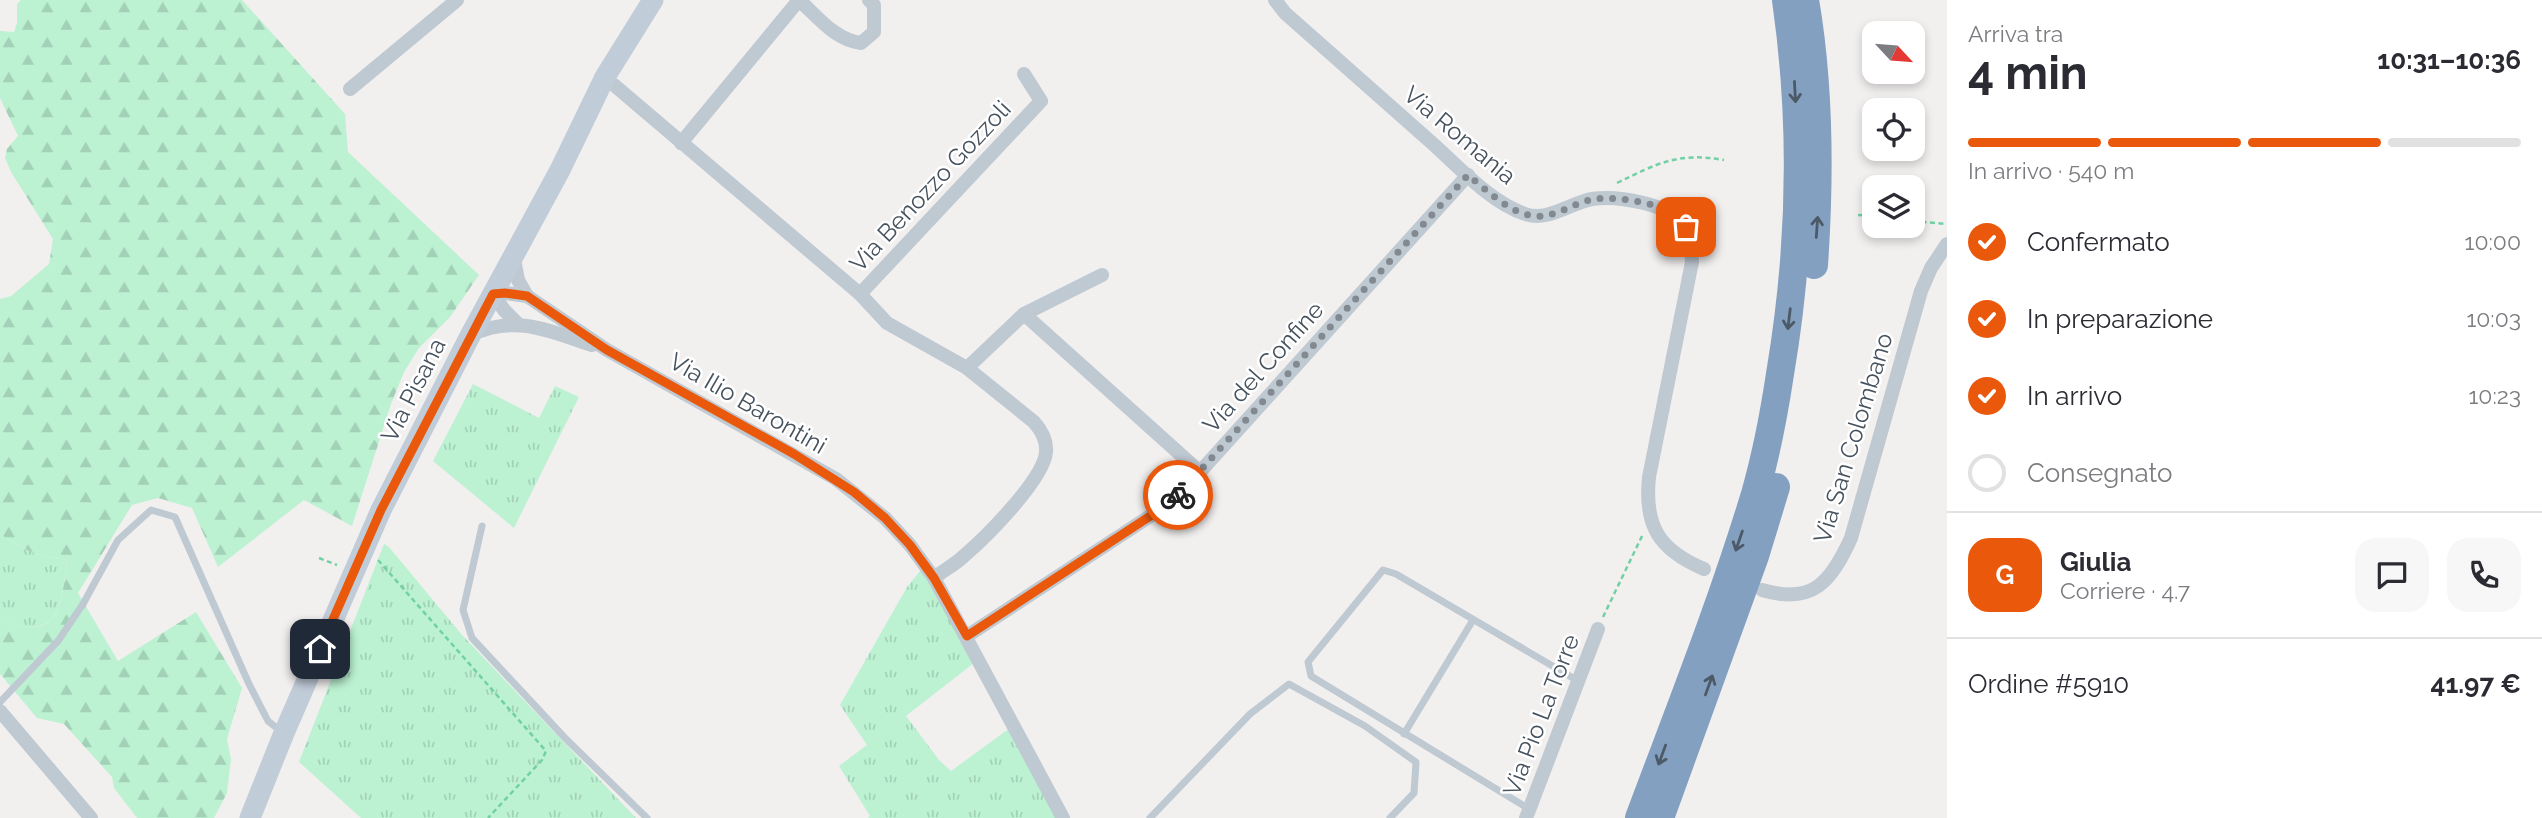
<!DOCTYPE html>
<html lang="it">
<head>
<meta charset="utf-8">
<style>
	:root { --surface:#fff; --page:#f7f7f7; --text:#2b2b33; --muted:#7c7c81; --line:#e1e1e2; --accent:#ea580c }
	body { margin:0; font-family:Raleway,sans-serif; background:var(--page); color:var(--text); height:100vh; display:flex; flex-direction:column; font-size:26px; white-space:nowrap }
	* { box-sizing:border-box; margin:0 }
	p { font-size:23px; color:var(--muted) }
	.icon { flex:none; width:38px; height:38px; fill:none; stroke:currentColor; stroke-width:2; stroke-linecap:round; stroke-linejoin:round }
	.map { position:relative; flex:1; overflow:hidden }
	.sheet { display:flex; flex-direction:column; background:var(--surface); width:595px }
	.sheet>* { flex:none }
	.needle { width:46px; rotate:116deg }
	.controls { position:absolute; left:1862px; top:21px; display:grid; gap:14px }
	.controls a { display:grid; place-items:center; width:63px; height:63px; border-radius:14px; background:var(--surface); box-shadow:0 4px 10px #0003; font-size:35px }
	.pin { position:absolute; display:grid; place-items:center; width:60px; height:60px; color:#fff; margin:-30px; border-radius:14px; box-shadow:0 4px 10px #0006 }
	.courier { position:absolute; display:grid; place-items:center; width:70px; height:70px; margin:-35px; border:5px solid #ea580c; border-radius:50%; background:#fff; color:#222; box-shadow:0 2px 9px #0007 }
	.summary em { font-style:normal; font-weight:700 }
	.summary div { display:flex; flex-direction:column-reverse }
	.summary { display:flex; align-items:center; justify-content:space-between; height:119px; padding:0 21px }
	h1 { font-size:46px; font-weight:700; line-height:52px }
	.bar { display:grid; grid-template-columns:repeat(4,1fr); gap:10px 7px; align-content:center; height:84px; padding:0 21px }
	.bar i { height:9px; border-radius:5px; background:var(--line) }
	.bar .on { background:var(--accent) }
	.bar p { grid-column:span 4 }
	.line { display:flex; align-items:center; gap:18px; padding:0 21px; border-top:2px solid var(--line) }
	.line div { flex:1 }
	.round { display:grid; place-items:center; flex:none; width:74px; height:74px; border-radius:21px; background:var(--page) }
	ol { padding:0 21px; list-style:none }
	li { display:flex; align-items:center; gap:21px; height:77px }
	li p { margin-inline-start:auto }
	li .icon { padding:7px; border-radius:50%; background:var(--accent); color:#fff; stroke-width:4 }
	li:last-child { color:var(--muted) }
	li i { width:38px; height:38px; border:4px solid var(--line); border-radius:50% }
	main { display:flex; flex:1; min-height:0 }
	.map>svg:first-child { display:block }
	.grass { fill:url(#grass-tufts) }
	.forest { fill:url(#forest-firs) }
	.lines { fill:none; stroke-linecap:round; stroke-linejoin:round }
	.path { stroke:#72d1a4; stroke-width:2.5; stroke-dasharray:5 3.5; stroke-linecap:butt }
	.lane { stroke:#bfc9d2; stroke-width:7 }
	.street { stroke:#bfc9d2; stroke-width:14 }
	.secondary { stroke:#c1ccd9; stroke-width:21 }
	.highway { stroke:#84a0c1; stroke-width:28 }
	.oneway { stroke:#4c5a68 }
	.done { stroke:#828991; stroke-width:7; stroke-dasharray:0 12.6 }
	.route { stroke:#ea580c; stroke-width:9 }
	.labels { text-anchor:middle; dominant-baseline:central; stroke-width:5; stroke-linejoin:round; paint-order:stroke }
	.street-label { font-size:24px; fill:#46525e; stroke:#fff }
</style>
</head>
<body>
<main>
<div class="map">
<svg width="1947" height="818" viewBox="0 0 1947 818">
	<defs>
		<pattern id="grass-tufts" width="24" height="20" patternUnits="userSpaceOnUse" patternTransform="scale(1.75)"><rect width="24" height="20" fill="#bcf2d2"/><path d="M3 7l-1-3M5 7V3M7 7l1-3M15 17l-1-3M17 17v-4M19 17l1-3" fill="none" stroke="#a3d1b7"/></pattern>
		<pattern id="forest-firs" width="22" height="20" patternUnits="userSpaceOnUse" patternTransform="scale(1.75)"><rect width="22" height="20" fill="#bcf2d2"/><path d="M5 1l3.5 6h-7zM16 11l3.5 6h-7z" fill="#a3d1b7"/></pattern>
	</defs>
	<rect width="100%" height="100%" fill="#f2efef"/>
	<g class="grass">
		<polygon points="473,384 539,418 555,386 579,397 514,528 433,461"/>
		<path d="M0,534L34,554L67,560C61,607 60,643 0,620Z"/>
		<polygon points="384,544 389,547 462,635 636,818 361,818 299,762"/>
		<polygon points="925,565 979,659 906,716 939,760 951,771 1014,725 1063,818 868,818 870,816 839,766 867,745 840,705 907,587"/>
	</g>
	<path class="forest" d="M21,0H242L345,114L348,152L479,275L450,317L419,348L404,372L391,404L352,526L304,500L218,567L192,508L158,498L132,505L78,593L118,661L196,612L242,688L227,739L231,759L227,793L214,818H137L114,788L112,777L64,724L37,718L0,674V620C60,643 61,608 67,560L34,554L0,534V299L11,296L49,264L53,239L11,172L5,158L7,149L18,136L0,98V31L14,32L17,23V4Z"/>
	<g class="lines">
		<g class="path">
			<path d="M1617,183C1658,163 1678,152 1724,160"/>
			<polyline points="1858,215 1874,216"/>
			<polyline points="1913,221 1947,224"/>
			<polyline points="319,558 337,565"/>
			<polyline points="378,560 546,751 542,760 488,818"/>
			<polyline points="1603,617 1643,534"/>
		</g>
		<g class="lane">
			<polyline points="482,526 463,610 472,638 565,738 647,818"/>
			<polyline points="0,702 58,641 83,604 118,540 151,510 175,517 249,684 268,721 282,732"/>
			<polyline points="1404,734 1473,620"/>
			<polyline points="1529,809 1311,676 1308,662 1383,570 1396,574 1578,681"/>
			<polyline points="1150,818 1250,714 1289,684 1365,726 1416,762 1414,793 1390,818"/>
		</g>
		<g class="street">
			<path d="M799,0C818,17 835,40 861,43L874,32V5L869,0"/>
			<path d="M1275,0L1285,13C1334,56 1383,100 1432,143C1460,168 1490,202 1525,214C1548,222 1570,203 1592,199C1617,195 1671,204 1686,226C1692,236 1691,251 1692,262L1649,477C1644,526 1659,550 1704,569"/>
			<path d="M614,85L860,294L887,323L967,368L1034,422C1042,431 1047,440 1046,452C1044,479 986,537 965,555C956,564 944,570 934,578"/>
			<polyline points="350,89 457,0"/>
			<polyline points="681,143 799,0"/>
			<polyline points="514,259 518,280 527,296"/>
			<polyline points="860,294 1041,101 1024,74"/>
			<polyline points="1024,314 1102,275"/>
			<polyline points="518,324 504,310 493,294 505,293 527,296 607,350 836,479 885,518 910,545 934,578 1063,818"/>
			<path d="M471,335C515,314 549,331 592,345"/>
			<polyline points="967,368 1024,314 1200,472"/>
			<path d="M1762,590C1813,605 1831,582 1851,538L1921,291L1931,268L1947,244"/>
			<polyline points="967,636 1161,509 1180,494 1468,175"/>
			<polyline points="0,711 91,818"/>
			<polyline points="1526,818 1598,629"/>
		</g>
		<polyline class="secondary" points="250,818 284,733 381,510 470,336 560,170 605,77 653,0"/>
		<g class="highway">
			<path d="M1805,0C1820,87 1820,177 1814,265"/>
			<path d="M1639,818C1679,711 1722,603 1755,494C1766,455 1774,414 1780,374C1801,250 1804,125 1786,0"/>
			<polyline points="1660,818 1755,556 1776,487"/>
		</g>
	</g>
	<defs><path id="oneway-shaft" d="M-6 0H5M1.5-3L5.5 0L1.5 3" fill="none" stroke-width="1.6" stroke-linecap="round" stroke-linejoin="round" transform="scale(1.75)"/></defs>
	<g class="oneway">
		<use href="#oneway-shaft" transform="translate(1795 92) rotate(87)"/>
		<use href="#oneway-shaft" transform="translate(1817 227) rotate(-86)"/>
		<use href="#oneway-shaft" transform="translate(1789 319) rotate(97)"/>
		<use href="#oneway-shaft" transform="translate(1739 541) rotate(109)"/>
		<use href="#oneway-shaft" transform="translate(1709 685) rotate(-70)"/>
		<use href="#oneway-shaft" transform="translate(1662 755) rotate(110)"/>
	</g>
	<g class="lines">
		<path class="done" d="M1178,495L1468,175C1487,190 1508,212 1533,216C1552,219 1572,204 1590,200C1611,195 1658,202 1675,215C1679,218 1683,223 1686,227"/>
		<polyline class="route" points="320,649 381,510 482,315 493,294 505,293 527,296 607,350 794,454 854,492 885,518 910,545 934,578 967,636 1161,509 1178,495"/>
	</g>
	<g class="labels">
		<g class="street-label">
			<text transform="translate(1460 135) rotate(40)">Via Romania</text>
			<text transform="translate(930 186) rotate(-47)">Via Benozzo Gozzoli</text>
			<text transform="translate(1263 367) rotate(-48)">Via del Confine</text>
			<text transform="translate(413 390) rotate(-63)">Via Pisana</text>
			<text transform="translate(748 403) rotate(30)">Via Ilio Barontini</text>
			<text transform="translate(1853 438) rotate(-73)">Via San Colombano</text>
			<text transform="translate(1541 715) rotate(-69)">Via Pio La Torre</text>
		</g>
	</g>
</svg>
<div class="controls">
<a><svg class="needle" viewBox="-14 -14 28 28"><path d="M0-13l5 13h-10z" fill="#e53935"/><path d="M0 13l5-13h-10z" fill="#7c7c81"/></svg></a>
<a><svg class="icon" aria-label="locate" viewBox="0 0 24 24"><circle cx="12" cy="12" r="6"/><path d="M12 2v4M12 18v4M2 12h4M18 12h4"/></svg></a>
<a><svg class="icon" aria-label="layers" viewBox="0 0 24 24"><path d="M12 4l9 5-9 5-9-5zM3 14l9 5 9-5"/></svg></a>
</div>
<div class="pin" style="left:1686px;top:227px;background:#ea580c"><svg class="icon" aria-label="bag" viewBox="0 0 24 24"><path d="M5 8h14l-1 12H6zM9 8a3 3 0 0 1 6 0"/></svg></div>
<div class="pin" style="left:320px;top:649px;background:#1f2937"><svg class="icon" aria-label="home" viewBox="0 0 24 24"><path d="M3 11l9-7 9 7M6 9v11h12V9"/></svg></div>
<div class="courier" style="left:1178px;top:495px"><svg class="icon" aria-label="bike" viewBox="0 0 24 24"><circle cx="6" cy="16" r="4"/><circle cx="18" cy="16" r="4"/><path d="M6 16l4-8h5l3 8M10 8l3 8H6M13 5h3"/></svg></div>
</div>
<section class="sheet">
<div class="summary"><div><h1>4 min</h1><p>Arriva tra</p></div><em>10:31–10:36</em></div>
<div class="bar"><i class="on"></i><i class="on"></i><i class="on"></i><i></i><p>In arrivo · 540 m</p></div>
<ol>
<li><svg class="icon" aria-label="check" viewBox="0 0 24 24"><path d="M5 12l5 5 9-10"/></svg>Confermato<p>10:00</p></li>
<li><svg class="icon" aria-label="check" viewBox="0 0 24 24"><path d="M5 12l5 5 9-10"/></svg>In preparazione<p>10:03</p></li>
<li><svg class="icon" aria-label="check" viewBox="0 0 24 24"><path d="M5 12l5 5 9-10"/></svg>In arrivo<p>10:23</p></li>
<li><i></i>Consegnato</li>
</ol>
<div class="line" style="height:126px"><b class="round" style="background:var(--accent);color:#fff">G</b><div><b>Giulia</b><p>Corriere · 4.7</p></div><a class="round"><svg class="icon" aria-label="chat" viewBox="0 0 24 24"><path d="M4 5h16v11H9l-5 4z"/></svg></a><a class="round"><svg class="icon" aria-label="phone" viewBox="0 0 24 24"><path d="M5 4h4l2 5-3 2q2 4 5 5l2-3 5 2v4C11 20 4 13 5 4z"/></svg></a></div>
<div class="line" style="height:91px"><div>Ordine #5910</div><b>41.97 €</b></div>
</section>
</main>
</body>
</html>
